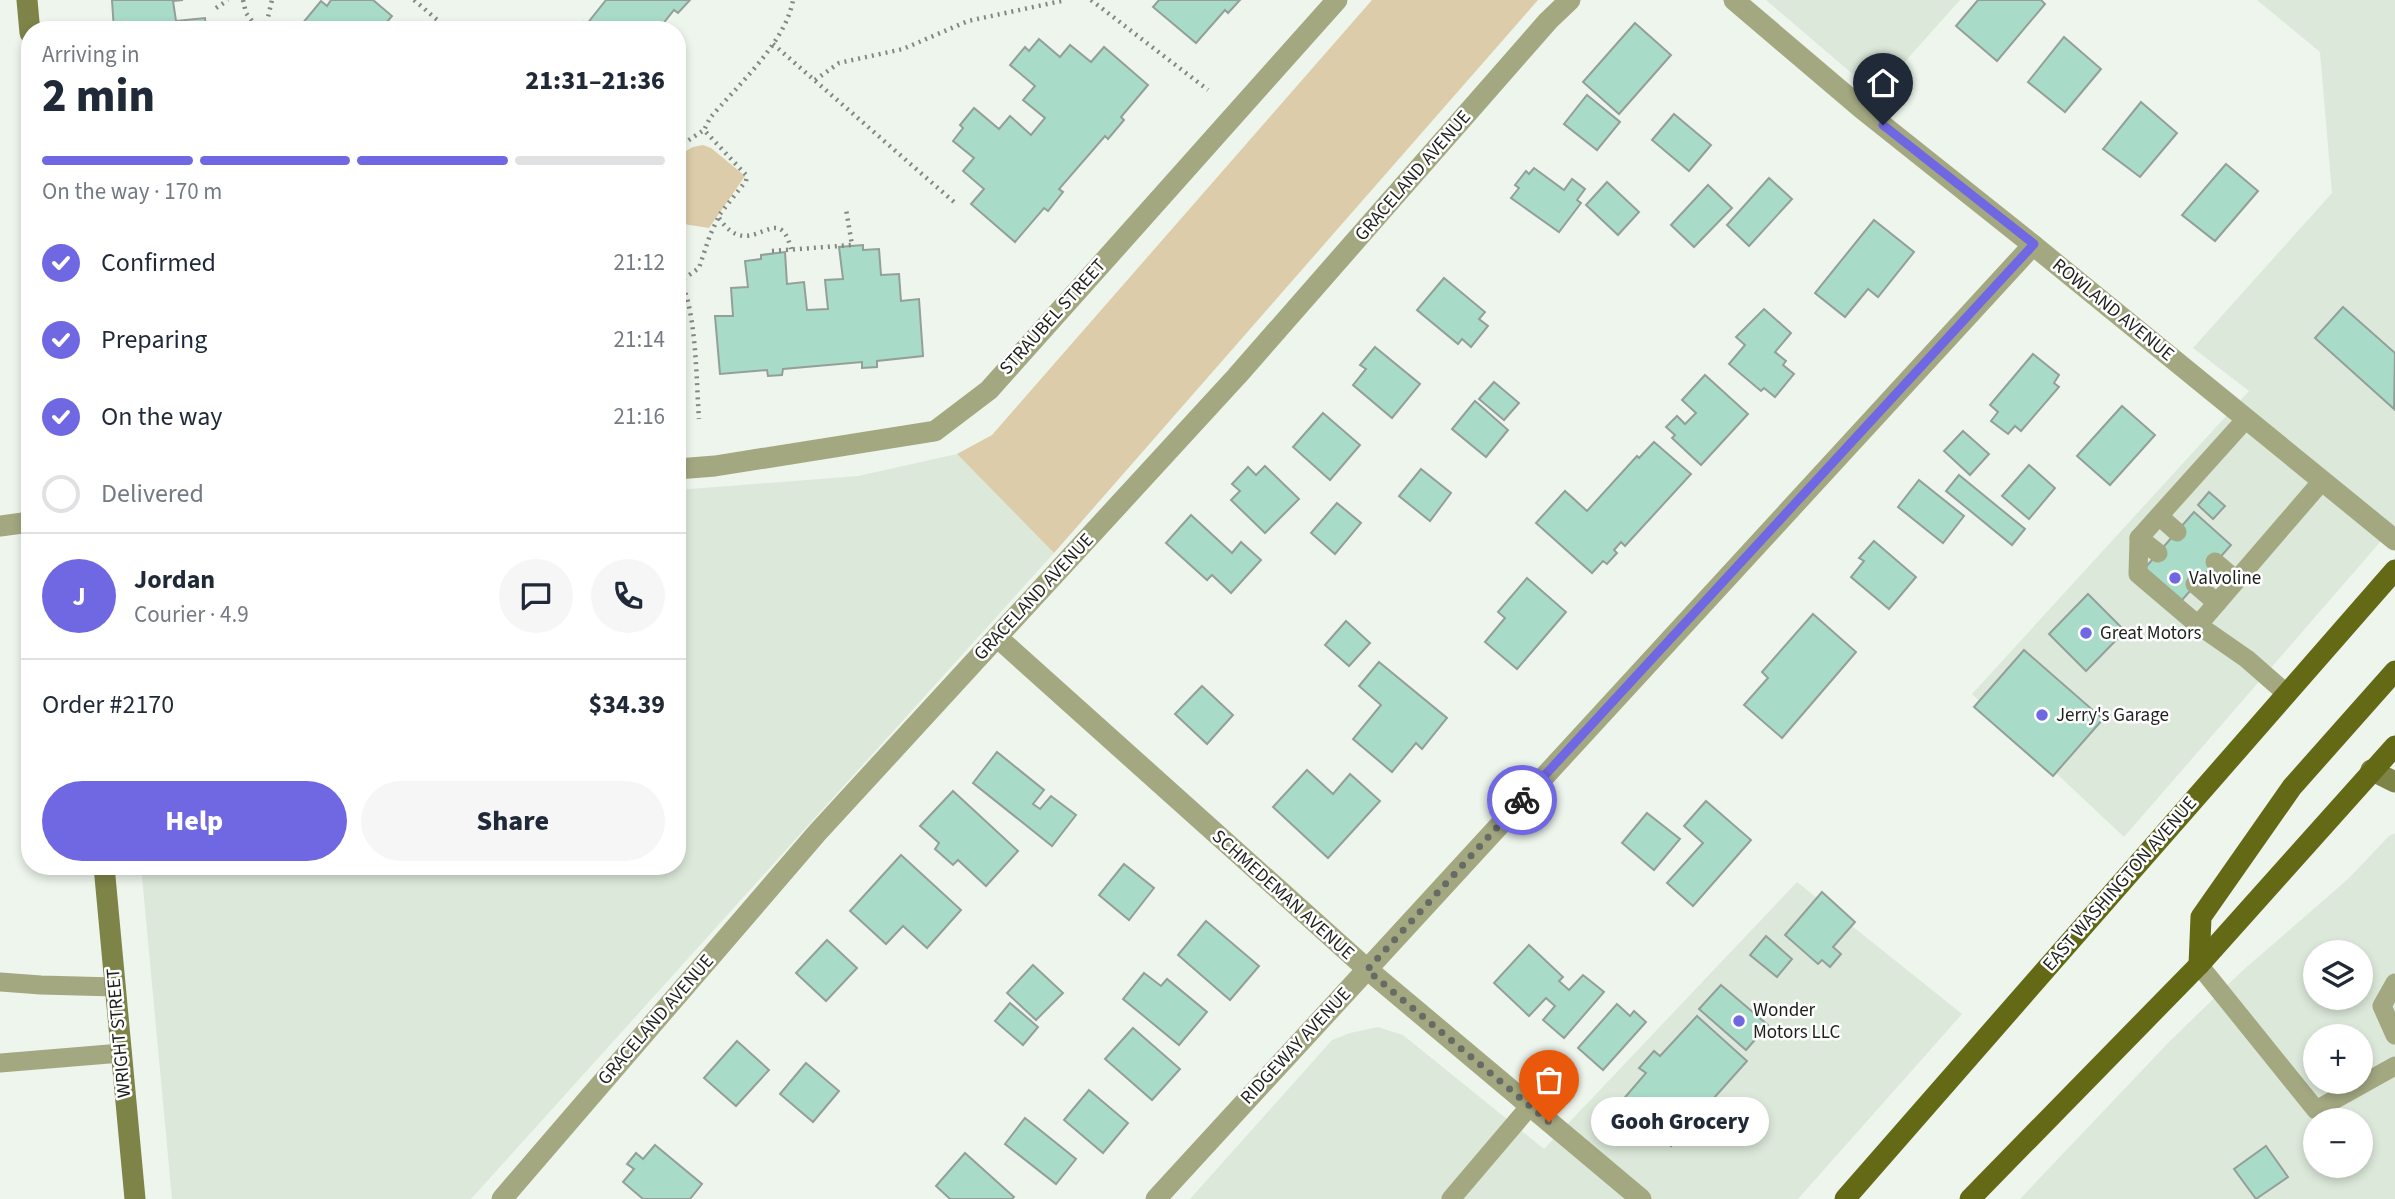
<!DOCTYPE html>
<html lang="en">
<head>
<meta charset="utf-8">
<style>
	:root { --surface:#fff; --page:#f6f6f7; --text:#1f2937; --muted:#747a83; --line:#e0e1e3; --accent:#7068e2 }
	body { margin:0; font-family:"Source Sans 3",sans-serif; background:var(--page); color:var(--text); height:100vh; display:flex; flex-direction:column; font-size:26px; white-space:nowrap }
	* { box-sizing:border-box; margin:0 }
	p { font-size:23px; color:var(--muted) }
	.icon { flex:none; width:38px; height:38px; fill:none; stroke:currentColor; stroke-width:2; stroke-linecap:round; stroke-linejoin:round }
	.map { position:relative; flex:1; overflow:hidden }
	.drawer { position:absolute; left:21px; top:21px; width:665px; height:854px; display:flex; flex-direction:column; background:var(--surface); border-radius:28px; box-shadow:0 4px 10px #0003 }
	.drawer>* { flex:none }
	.fabs { position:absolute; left:2303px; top:940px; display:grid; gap:14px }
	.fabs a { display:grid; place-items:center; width:70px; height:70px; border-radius:50%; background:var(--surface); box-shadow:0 4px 10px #0003; font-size:35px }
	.pin { position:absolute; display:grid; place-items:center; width:60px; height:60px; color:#fff; margin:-72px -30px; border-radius:50% 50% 50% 0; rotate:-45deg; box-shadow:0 0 7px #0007 }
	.pin .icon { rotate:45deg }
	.courier { position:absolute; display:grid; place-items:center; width:70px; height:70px; margin:-35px; border:5px solid #7068e2; border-radius:50%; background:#fff; color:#222; box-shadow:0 2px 9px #0007 }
	.bubble { position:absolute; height:49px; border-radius:24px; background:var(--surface); box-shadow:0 4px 10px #0003; font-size:23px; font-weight:800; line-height:49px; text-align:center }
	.summary em { font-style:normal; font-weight:800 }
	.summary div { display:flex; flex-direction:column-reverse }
	.summary { display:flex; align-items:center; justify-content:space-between; height:119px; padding:0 21px }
	h1 { font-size:46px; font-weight:800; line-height:52px }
	.bar { display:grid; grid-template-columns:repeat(4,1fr); gap:10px 7px; align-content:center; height:84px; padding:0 21px }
	.bar i { height:9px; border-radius:5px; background:var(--line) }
	.bar .active { background:var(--accent) }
	.bar p { grid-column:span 4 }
	.line { display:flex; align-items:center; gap:18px; padding:0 21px; border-top:2px solid var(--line) }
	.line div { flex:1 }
	.round { display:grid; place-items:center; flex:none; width:74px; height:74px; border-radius:37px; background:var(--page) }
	ol { padding:0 21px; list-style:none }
	li { display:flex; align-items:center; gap:21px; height:77px }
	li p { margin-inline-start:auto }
	li .icon { padding:7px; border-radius:50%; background:var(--accent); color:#fff; stroke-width:4 }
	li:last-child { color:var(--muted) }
	li i { width:38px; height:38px; border:4px solid var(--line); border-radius:50% }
	.cta { display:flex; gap:14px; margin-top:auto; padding:14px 21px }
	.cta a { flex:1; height:80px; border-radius:42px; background:var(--accent); color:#fff; font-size:28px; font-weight:800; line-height:80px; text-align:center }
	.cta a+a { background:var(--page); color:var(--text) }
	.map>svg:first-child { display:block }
	.built { fill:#dce9da; fill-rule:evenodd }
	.green { fill:#dccca9 }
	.building { fill:#a8dbc8; stroke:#949f9a; stroke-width:2 }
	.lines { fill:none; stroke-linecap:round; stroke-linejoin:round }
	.path { stroke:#838882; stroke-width:4.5; stroke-dasharray:2 5; stroke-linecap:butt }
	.lane { stroke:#a3a881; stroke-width:19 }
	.street { stroke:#a3a881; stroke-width:21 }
	.secondary { stroke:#7e8348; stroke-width:21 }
	.primary { stroke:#636915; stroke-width:21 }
	.done { stroke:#666b65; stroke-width:7; stroke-dasharray:0 12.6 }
	.route { stroke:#7068e2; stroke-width:9 }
	.poi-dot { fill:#7068e2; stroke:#fff; stroke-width:2.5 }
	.labels { text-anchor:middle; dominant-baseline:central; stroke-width:5; stroke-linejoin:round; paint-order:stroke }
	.street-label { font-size:19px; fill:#1e201d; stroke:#fff }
	.poi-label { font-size:19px; fill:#1e201d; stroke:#fff; text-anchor:start }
</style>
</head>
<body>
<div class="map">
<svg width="2395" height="1199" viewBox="0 0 2395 1199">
	<rect width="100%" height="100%" fill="#edf5ec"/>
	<g class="built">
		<polygon points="1766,0 1960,0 1876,94"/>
		<polygon points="2257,0 2395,0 2395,525 2124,837 1972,694 2249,391 2193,348 2332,193 2320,52"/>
		<polygon points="957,454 1054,553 471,1199 172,1199 141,866 677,866 677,490 858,476"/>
		<path d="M2395,833V1199H2020L2169,1042L2241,972L2348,879L2389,836ZM2315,952H2361V998H2315ZM2315,1036H2361V1082H2315ZM2315,1120H2361V1166H2315Z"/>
		<polygon points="1797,882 1962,1014 1798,1199 1190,1199 1332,1040 1350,1033 1378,1027 1403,1035 1544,1149"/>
	</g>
	<g class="green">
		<polygon points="1372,0 1538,0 1054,553 957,454 992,435"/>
		<polygon points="703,145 711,148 745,176 709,228 677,223 677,156 693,147"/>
	</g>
	<g class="building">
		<polygon points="112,0 183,0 173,1 176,21 205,18 206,30 114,30"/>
		<polygon points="331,0 373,0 392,16 380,30 297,30 321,1 327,6"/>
		<polygon points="606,0 690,0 678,13 674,10 658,30 576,30 583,22 586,25"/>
		<polygon points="1159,0 1240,0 1228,13 1225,10 1196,43 1153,7"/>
		<polygon points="1978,0 2041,0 2045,4 1997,61 1956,26"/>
		<polygon points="1635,23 1671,55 1619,114 1583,82"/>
		<polygon points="2064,37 2101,69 2065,112 2028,82"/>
		<polygon points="1039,39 1060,57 1070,45 1091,62 1104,47 1148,85 1121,117 1124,120 1108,139 1105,136 1059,189 1063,192 1048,211 1044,208 1015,242 971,204 984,189 963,171 974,158 953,141 963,128 960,125 974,108 999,129 1010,116 1031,135 1045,118 1023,100 1035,86 1010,65 1025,47 1029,51"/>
		<polygon points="1587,95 1620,122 1597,150 1564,124"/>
		<polygon points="2141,102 2177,133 2140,177 2103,149"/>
		<polygon points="1674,114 1711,145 1689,171 1652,140"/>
		<polygon points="2226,164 2258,191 2215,241 2182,215"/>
		<polygon points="1534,168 1564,190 1572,179 1585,189 1577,200 1581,203 1559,232 1511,198 1519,188 1515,185 1526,171 1529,174"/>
		<polygon points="1769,178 1792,199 1749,246 1727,225"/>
		<polygon points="1607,182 1639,212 1618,235 1586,205"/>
		<polygon points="1708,185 1732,208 1694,247 1671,225"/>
		<polygon points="1874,220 1914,252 1878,297 1868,289 1845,317 1815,293"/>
		<polygon points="863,245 863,250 879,249 881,275 899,274 901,301 919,299 923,356 877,361 877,367 862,368 862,362 783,369 782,375 768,376 767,370 720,374 715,316 733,316 731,288 748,287 745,261 761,259 761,255 785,252 787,284 804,282 807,310 828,309 825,280 843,279 839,247"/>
		<polygon points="1444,278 1485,312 1479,319 1488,326 1471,347 1462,339 1458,344 1417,310"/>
		<polygon points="2343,307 2395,353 2394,409 2315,338"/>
		<polygon points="1764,309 1791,333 1775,352 1786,361 1783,365 1794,374 1775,397 1764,388 1761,391 1729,364 1745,345 1736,337"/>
		<polygon points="1375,347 1420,384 1392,418 1353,385 1366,369 1360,365"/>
		<polygon points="2033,354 2059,375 2054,383 2059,387 2021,431 2015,426 2008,434 1991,421 1998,412 1990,405"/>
		<polygon points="1705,375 1748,414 1701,465 1672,438 1675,435 1666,427 1677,416 1685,424 1696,413 1682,400"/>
		<polygon points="1494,382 1519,403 1504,420 1479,399"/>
		<polygon points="1475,401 1508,430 1486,457 1452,429"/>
		<polygon points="2122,406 2155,435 2110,485 2077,456"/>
		<polygon points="1323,413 1360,445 1330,480 1293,447"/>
		<polygon points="1963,431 1989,454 1970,475 1944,451"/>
		<polygon points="1654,442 1691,474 1625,546 1621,542 1614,550 1617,553 1607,564 1603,561 1592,573 1536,523 1565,491 1587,511 1637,456 1639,458"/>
		<polygon points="2029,465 2055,488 2029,519 2002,496"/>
		<polygon points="1265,466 1299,499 1265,533 1231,500 1240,491 1232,484 1248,467 1256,475"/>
		<polygon points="1421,469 1451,493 1430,521 1399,496"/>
		<polygon points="1959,475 2025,529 2012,545 1946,491"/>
		<polygon points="1919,480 1964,516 1943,543 1898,507"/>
		<polygon points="2209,492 2225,506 2213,519 2198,505"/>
		<polygon points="1337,503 1361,523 1335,554 1311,533"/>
		<polygon points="2194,512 2231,545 2182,600 2145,568"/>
		<polygon points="1191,515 1232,553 1241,542 1261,560 1231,593 1212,575 1207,580 1166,543"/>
		<polygon points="1874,541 1916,577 1889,609 1851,577 1864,561 1859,558"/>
		<polygon points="1527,578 1566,612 1517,669 1485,642 1505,618 1498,612"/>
		<polygon points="2088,594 2125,631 2086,671 2049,634"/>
		<polygon points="1813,614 1856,652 1782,738 1744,705 1768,678 1762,672"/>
		<polygon points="1346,621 1370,643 1349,666 1325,645"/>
		<polygon points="2024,650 2103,719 2053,776 1974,707"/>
		<polygon points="1379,662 1447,718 1422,749 1416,743 1392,772 1353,739 1381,705 1359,686"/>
		<polygon points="1202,686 1233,715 1207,744 1175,714"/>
		<polygon points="997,752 1044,790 1033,804 1040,809 1051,796 1076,815 1052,846 973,783"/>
		<polygon points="1307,770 1333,794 1350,774 1380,801 1328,858 1273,807"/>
		<polygon points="953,791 1018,851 986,886 958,860 953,865 935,849 939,843 920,826"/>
		<polygon points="1706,801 1751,840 1693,906 1667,883 1703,843 1684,826"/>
		<polygon points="1647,813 1680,839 1654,870 1622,843"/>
		<polygon points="901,855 961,910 927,948 903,926 886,944 850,911"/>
		<polygon points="1124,864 1154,888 1129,920 1099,895"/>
		<polygon points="1822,892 1855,922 1833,947 1841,954 1830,967 1822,960 1818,964 1785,935"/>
		<polygon points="1206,921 1259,966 1230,1000 1178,955"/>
		<polygon points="1766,936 1792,959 1777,977 1750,955"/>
		<polygon points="827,940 857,968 826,1001 796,973"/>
		<polygon points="1529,945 1563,977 1559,981 1569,990 1583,975 1604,992 1564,1038 1543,1020 1555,1006 1546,998 1529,1016 1494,983"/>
		<polygon points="1033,965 1063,993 1036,1020 1007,993"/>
		<polygon points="1144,973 1161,986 1167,979 1207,1012 1179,1045 1123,999"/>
		<polygon points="1721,985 1768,1025 1746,1050 1699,1009"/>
		<polygon points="1010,1003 1038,1027 1023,1045 995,1021"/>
		<polygon points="1617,1004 1630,1016 1634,1011 1646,1022 1603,1070 1578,1048"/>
		<polygon points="1697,1016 1747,1061 1671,1146 1621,1102 1646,1073 1639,1068 1654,1051 1660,1056"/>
		<polygon points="1133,1028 1180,1069 1152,1100 1105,1059"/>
		<polygon points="737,1041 769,1070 736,1106 704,1078"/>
		<polygon points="806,1063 839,1091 813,1122 780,1094"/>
		<polygon points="1089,1090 1128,1123 1103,1153 1064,1120"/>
		<polygon points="1025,1118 1076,1159 1056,1184 1005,1144"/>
		<polygon points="655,1145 702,1184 690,1199 643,1199 623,1182 634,1169 627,1164 636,1153 643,1159"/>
		<polygon points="2266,1146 2288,1177 2256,1199 2234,1169"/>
		<polygon points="965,1153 1014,1197 1012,1199 950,1199 936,1186"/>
	</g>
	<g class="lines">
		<g class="path">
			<polyline points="243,0 246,13 259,30"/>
			<polyline points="414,0 449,30"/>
			<polyline points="1091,0 1208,90"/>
			<polyline points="216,8 228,0"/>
			<polyline points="265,30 272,0"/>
			<polyline points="773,44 954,202"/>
			<polyline points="815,80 839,63 903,49 968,21 1066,0"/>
			<polyline points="677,148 704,130"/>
			<path d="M719,218C751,266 778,196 791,249"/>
			<polyline points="772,251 852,245 846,209"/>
			<path d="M677,274C697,304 696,381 699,419"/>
			<path d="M677,279L682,280L699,268L710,235L720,214L746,181L747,176L704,130L710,118C737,86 786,42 793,0"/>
		</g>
		<g class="lane">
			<polyline points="2159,516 2177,532"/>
			<polyline points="2139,538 2158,553"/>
			<polyline points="2215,562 2236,580"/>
			<polyline points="2195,584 2217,603"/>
			<polyline points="2198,625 2138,574 2139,538 2246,419"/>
			<polyline points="2287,694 2247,659 2198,625 2322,481"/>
			<polyline points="2199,965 2316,1110 2395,1066"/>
			<polyline points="0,982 41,985 115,987"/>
			<polyline points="2395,983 2382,1006 2395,1035"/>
			<polyline points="0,1063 121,1053"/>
			<polyline points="1451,1199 1530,1106"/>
		</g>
		<g class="street">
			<polyline points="1734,0 1861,108 2033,245 2395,540"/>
			<polyline points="677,469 715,466 935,431 989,390 1337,0"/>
			<polyline points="0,526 30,522"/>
			<polyline points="997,637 1367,969 1641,1199"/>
			<polyline points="502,1199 817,833 1237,376 1548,21 1570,0"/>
			<polyline points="1156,1199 2033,245"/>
		</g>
		<g class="secondary">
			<polyline points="27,0 30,33"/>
			<polyline points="2371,770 2395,782"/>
			<polyline points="104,866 135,1199"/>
		</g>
		<g class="primary">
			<polyline points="2199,965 2201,917 2292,787 2395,671"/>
			<polyline points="1845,1199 2395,570"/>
			<polyline points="1970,1199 2199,965 2395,746"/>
		</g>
	</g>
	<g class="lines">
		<polyline class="done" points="1522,800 1367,970 1549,1122"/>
		<polyline class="route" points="1522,800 2034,244 1883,125"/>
	</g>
	<g class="poi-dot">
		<circle cx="2175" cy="578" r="7"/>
		<circle cx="2086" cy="633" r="7"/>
		<circle cx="2042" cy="715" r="7"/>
		<circle cx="1739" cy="1021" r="7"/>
	</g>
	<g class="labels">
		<g class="street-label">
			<text transform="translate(1413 176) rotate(-49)">GRACELAND AVENUE</text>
			<text transform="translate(2113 310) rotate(39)">ROWLAND AVENUE</text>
			<text transform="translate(1053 317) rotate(-48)">STRAUBEL STREET</text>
			<text transform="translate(1034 597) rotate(-47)">GRACELAND AVENUE</text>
			<text transform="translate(2120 884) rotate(-49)">EAST WASHINGTON AVENUE</text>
			<text transform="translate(1283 895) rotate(42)">SCHMEDEMAN AVENUE</text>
			<text transform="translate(656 1020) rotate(-49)">GRACELAND AVENUE</text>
			<text transform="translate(119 1033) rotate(-95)">WRIGHT STREET</text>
			<text transform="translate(1296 1046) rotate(-47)">RIDGEWAY AVENUE</text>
		</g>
		<g class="poi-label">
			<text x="2189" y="578">Valvoline</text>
			<text x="2100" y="633">Great Motors</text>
			<text x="2056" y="715">Jerry's Garage</text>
			<text x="1753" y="1010">Wonder<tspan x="1753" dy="22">Motors LLC</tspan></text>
		</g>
	</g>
</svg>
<div class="fabs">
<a><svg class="icon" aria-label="layers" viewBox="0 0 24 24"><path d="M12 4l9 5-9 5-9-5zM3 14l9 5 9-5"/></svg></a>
<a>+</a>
<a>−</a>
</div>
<div class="pin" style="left:1549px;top:1122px;background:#ea580c"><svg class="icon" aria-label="bag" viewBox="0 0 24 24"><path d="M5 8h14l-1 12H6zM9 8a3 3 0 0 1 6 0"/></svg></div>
<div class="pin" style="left:1883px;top:125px;background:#1f2937"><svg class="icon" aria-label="home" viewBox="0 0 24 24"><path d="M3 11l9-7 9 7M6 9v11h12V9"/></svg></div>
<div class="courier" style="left:1522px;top:800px"><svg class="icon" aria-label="bike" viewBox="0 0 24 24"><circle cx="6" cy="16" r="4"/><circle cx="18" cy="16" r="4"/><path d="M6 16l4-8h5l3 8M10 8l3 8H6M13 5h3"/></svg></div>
<div class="bubble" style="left:1591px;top:1097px;width:178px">Gooh Grocery</div>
<section class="drawer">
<div class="summary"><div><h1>2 min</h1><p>Arriving in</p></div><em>21:31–21:36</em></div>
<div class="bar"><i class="active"></i><i class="active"></i><i class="active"></i><i></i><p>On the way · 170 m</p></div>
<ol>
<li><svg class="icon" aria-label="check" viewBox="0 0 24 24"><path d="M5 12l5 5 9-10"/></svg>Confirmed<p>21:12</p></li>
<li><svg class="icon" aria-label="check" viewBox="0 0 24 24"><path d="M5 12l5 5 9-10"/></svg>Preparing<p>21:14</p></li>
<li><svg class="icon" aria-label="check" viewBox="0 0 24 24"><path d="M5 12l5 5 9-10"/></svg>On the way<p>21:16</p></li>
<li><i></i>Delivered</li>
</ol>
<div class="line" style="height:126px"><b class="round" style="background:var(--accent);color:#fff">J</b><div><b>Jordan</b><p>Courier · 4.9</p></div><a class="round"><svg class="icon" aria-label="chat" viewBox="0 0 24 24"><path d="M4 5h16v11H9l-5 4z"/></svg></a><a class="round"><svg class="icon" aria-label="phone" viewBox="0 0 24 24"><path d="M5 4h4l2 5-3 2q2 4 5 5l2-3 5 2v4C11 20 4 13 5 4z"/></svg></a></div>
<div class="line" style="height:91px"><div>Order #2170</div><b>$34.39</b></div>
<div class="cta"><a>Help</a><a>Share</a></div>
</section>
</div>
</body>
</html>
